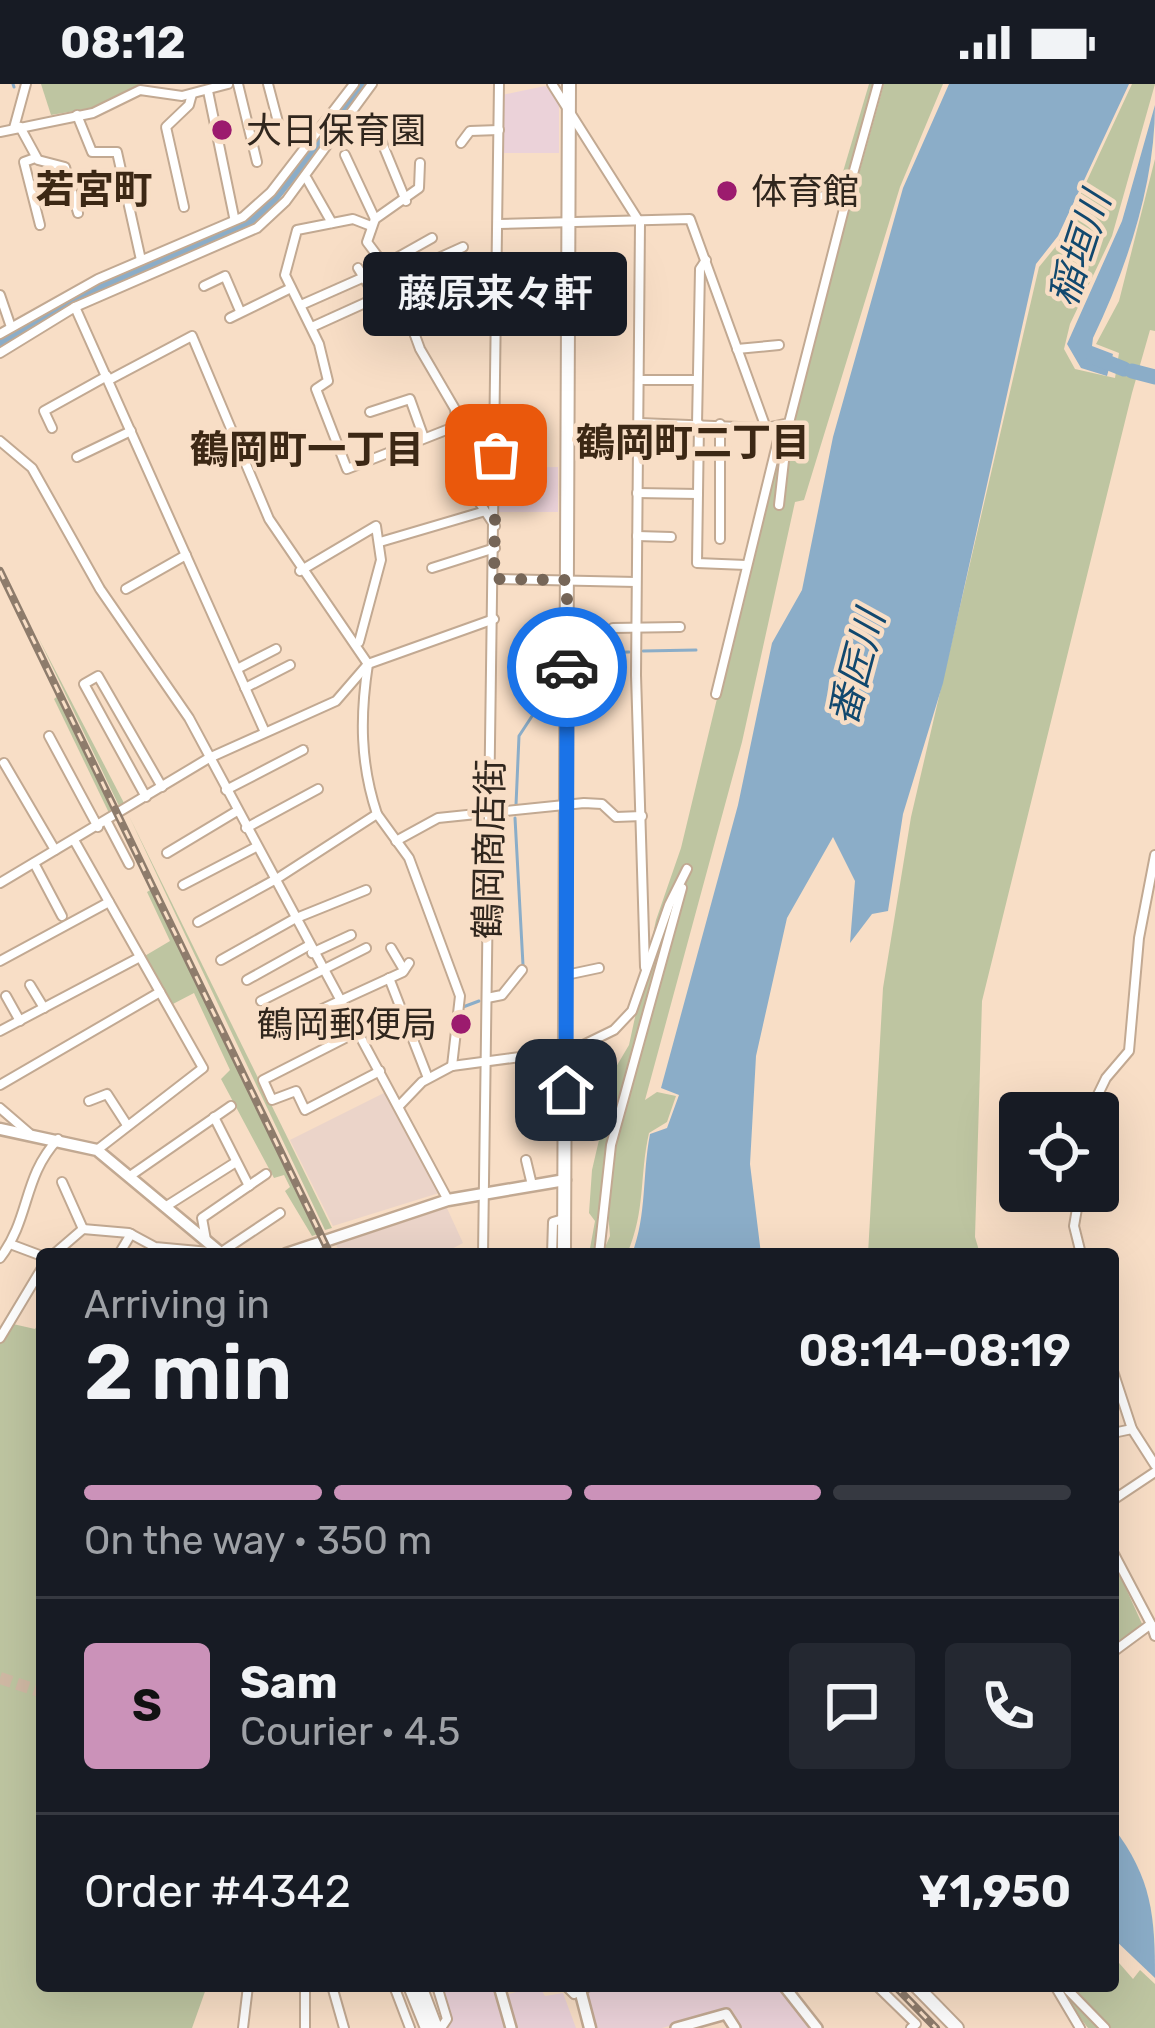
<!DOCTYPE html>
<html lang="en">
<head>
<meta charset="utf-8">
<style>
	:root { --surface:#171b24; --page:#242831; --text:#f1f3f6; --muted:#9ea1a6; --line:#363941; --accent:#cb92b9 }
	body { margin:0; font-family:Rubik,"Noto Sans JP",sans-serif; background:var(--page); color:var(--text); height:100vh; display:flex; flex-direction:column; font-size:45px; white-space:nowrap }
	* { box-sizing:border-box; margin:0 }
	p { font-size:39px; color:var(--muted) }
	.icon { flex:none; width:66px; height:66px; fill:none; stroke:currentColor; stroke-width:2; stroke-linecap:round; stroke-linejoin:round }
	.map { position:relative; flex:1; overflow:hidden }
	.side { position:absolute; left:36px; top:1164px; width:1083px; height:744px; display:flex; flex-direction:column; background:var(--surface); border-radius:12px; box-shadow:0 12px 48px #0002 }
	.side>* { flex:none }
	.fabs { position:absolute; left:999px; top:1008px; display:grid; gap:24px }
	.fabs a { display:grid; place-items:center; width:120px; height:120px; border-radius:12px; background:var(--surface); box-shadow:0 12px 48px #0002; font-size:60px }
	.pin { position:absolute; display:grid; place-items:center; width:102px; height:102px; color:#fff; margin:-51px; border-radius:24px; box-shadow:0 6px 18px #0006 }
	.courier { position:absolute; display:grid; place-items:center; width:120px; height:120px; margin:-60px; border:9px solid #1a73e8; border-radius:50%; background:#fff; color:#222; box-shadow:0 3px 15px #0007 }
	.bubble { position:absolute; height:84px; border-radius:12px; background:var(--surface); box-shadow:0 12px 48px #0002; font-size:39px; font-weight:600; line-height:84px; text-align:center }
	.headline em { font-style:normal; font-weight:600 }
	.headline div { display:flex; flex-direction:column-reverse }
	.headline { display:flex; align-items:center; justify-content:space-between; height:204px; padding:0 48px }
	h1 { font-size:78px; font-weight:600; line-height:90px }
	.bar { display:grid; grid-template-columns:repeat(4,1fr); gap:18px 12px; align-content:center; height:144px; padding:0 48px }
	.bar i { height:15px; border-radius:9px; background:var(--line) }
	.bar .active { background:var(--accent) }
	.bar p { grid-column:span 4 }
	.line { display:flex; align-items:center; gap:30px; padding:0 48px; border-top:3px solid var(--line) }
	.line div { flex:1 }
	.round { display:grid; place-items:center; flex:none; width:126px; height:126px; border-radius:12px; background:var(--page) }
	.status { display:flex; justify-content:space-between; align-items:center; height:84px; padding:0 60px; background:var(--surface); direction:ltr }
	.status svg { height:33px; fill:currentColor }
	.map>svg:first-child { display:block }
	.commercial { fill:#ebd2d9 }
	.education { fill:#ebd4c9 }
	.green { fill:#bec5a1 }
	.water { fill:#8badc8 }
	.lines { fill:none; stroke-linecap:round; stroke-linejoin:round }
	.stream { stroke:#8badc8; stroke-width:3 }
	.river { stroke:#8badc8; stroke-width:15 }
	.trunk-tunnel { stroke:#d0b9a4; stroke-width:12; stroke-dasharray:12 6; stroke-linecap:butt }
	.minor-casing { stroke:#c2a992; stroke-width:12 }
	.tertiary-casing { stroke:#c2a992; stroke-width:14 }
	.secondary-casing { stroke:#c2a992; stroke-width:15 }
	.primary-casing { stroke:#c2a992; stroke-width:15 }
	.trunk-casing { stroke:#c2a992; stroke-width:16 }
	.minor { stroke:#fff; stroke-width:8 }
	.tertiary { stroke:#fff; stroke-width:9 }
	.secondary { stroke:#fff; stroke-width:10 }
	.primary { stroke:#fff; stroke-width:10 }
	.trunk { stroke:#fff; stroke-width:12 }
	.rail-casing { stroke:#8e7c6c; stroke-width:8 }
	.rail { stroke:#f8dec6; stroke-width:3; stroke-dasharray:9; stroke-linecap:butt }
	.done { stroke:#766658; stroke-width:12; stroke-dasharray:0 21.6 }
	.route { stroke:#1a73e8; stroke-width:15 }
	.poi-dot { fill:#9c1b6e; stroke:#f8dec6; stroke-width:4.5 }
	.labels { text-anchor:middle; dominant-baseline:central; stroke-width:9; stroke-linejoin:round; paint-order:stroke }
	.poi-label { font-size:36px; fill:#30261d; stroke:#f8dec6; text-anchor:start }
	.street-label { font-size:36px; fill:#30261d; stroke:#f8dec6 }
	.neighbourhood-label { font-size:39px; font-weight:bold; fill:#3c2815; stroke:#f8dec6 }
	.water-label { font-size:39px; font-style:italic; fill:#11486e; stroke:#f8dec6 }
</style>
</head>
<body>
<div class="status"><b>08:12</b><svg viewBox="0 0 49 12"><path d="M0 12V9h3v3zM5 12V6h3v6zM10 12V3h3v9zM15 12V0h3v12zM26 1h20v11H26zM47 4h2v5h-2z"/></svg></div>
<div class="map">
<svg width="1155" height="1944" viewBox="0 0 1155 1944">
	<rect width="100%" height="100%" fill="#f8dec6"/>
	<g class="commercial">
		<polygon points="545,2 559,18 559,69 502,69 502,11"/>
		<polygon points="558,383 558,428 498,428 498,384"/>
		<polygon points="438,1902 495,1902 506,1944 449,1944"/>
		<polygon points="539,1902 545,1912 563,1909 576,1944 514,1944 505,1911"/>
		<polygon points="593,1902 780,1902 813,1944 738,1944 732,1925 662,1944 594,1944 586,1912"/>
	</g>
	<g class="education">
		<polygon points="386,1008 439,1109 333,1142 290,1056"/>
		<polygon points="446,1122 463,1159 442,1170 341,1170 336,1161"/>
	</g>
	<g class="green">
		<polygon points="41,0 143,0 92,24 51,31"/>
		<polygon points="869,0 876,0 849,87 837,108"/>
		<path d="M884,0H943L900,103L804,416L795,418L742,658L645,1016L657,1008L676,1012L667,1038L649,1049C639,1094 646,1126 627,1170H602L610,1152L605,1093L596,1170H589L595,1137L589,1129L592,1086L616,983L629,961L656,836L681,764L748,486Z"/>
		<polygon points="1132,0 1155,0 1112,152 1070,240 1064,265 1075,285 1115,294 1119,269 1096,260 1119,217 1155,75 1155,247 1150,246 1132,309 982,917 975,1153 980,1170 868,1170 883,904 911,733 1039,183 1057,161"/>
		<polygon points="38,553 125,721 120,724"/>
		<polygon points="58,612 114,729 110,731 54,615"/>
		<polygon points="129,732 332,1144 325,1146"/>
		<polygon points="152,805 318,1150 312,1152 285,1107 290,1103 284,1091 274,1094 221,995 230,986 194,909 171,921 143,873 170,857 147,808"/>
		<polygon points="42,1234 42,1902 207,1902 192,1944 0,1944 0,1255 13,1240 35,1245"/>
		<polygon points="1113,1476 1143,1542 1113,1564"/>
		<polygon points="1113,1872 1133,1895 1140,1886 1155,1900 1155,1944 1088,1944 1065,1914 1044,1902 1113,1902"/>
	</g>
	<g class="water">
		<path d="M949,0H1129L1058,152L1036,180L943,599L903,730L888,827L872,830L850,859L855,797L833,753L787,834L756,972L750,1080L761,1170H632C647,1130 642,1092 650,1050L667,1044L679,1011L661,1004L738,721L772,559L802,506L833,353L903,104Z"/>
		<path d="M1155,21C1155,100 1127,183 1093,254L1092,262L1113,270L1107,292L1081,284L1067,260L1122,137Z"/>
		<path d="M1113,1743C1152,1794 1155,1832 1155,1894L1113,1854Z"/>
	</g>
	<g class="lines">
		<g class="stream">
			<polyline points="13,0 14,3"/>
			<polyline points="643,567 696,566"/>
			<polyline points="578,569 629,568"/>
			<polyline points="516,721 519,652 538,623 542,570 555,569"/>
			<polyline points="515,734 523,881"/>
			<polyline points="463,923 479,917"/>
		</g>
		<g class="river">
			<polyline points="0,259 101,202 253,136 362,0"/>
			<polyline points="1094,273 1124,285"/>
			<polyline points="1132,287 1155,293"/>
		</g>
		<polyline class="trunk-tunnel" points="0,1594 42,1608"/>
		<g class="minor-casing">
			<g id="minor">
				<polyline points="238,0 257,78"/>
				<polyline points="268,0 278,38"/>
				<polyline points="552,0 640,139 636,591 645,883"/>
				<polyline points="208,7 234,133"/>
				<polyline points="77,31 92,68 117,68 141,176"/>
				<polyline points="20,43 38,76 65,83 78,129"/>
				<polyline points="14,44 26,0"/>
				<polyline points="376,44 406,117"/>
				<polyline points="0,48 93,29 140,6 182,12 228,0"/>
				<polyline points="461,59 470,47 499,46"/>
				<polyline points="345,71 375,135"/>
				<polyline points="35,74 24,78 40,141"/>
				<polyline points="420,79 419,104 375,135 367,158 394,194 420,265 455,325 462,392 495,442"/>
				<polyline points="307,95 332,139"/>
				<polyline points="817,113 841,110 853,90 878,0"/>
				<polyline points="184,123 166,43 189,21 192,10"/>
				<polyline points="498,140 690,135 766,344 639,339"/>
				<polyline points="371,142 353,135 297,146 285,191 319,260 328,297 316,305 347,385 459,341 496,336"/>
				<polyline points="384,181 432,154"/>
				<polyline points="358,184 377,215"/>
				<polyline points="394,194 463,163"/>
				<polyline points="204,202 225,192 240,227"/>
				<polyline points="0,211 11,243"/>
				<polyline points="301,221 362,194"/>
				<polyline points="75,223 264,646"/>
				<polyline points="230,234 291,204"/>
				<polyline points="312,243 398,204"/>
				<polyline points="0,250 98,195 243,133 271,108 354,0"/>
				<polyline points="737,265 779,261"/>
				<polyline points="0,269 75,223 257,144 286,117 372,0"/>
				<path d="M109,296L192,252L269,435L368,580C360,632 360,679 377,730L278,794L198,838"/>
				<polyline points="639,296 697,296"/>
				<polyline points="370,328 410,315 424,354"/>
				<polyline points="697,340 700,185 706,176"/>
				<polyline points="699,340 697,479 746,481"/>
				<polyline points="720,340 720,455"/>
				<polyline points="52,344 44,327 107,292"/>
				<polyline points="766,344 789,339 853,90"/>
				<polyline points="0,357 32,384 100,505 189,634 448,1116"/>
				<polyline points="77,373 131,347"/>
				<polyline points="637,409 698,410"/>
				<polyline points="779,421 788,341"/>
				<polyline points="637,452 671,453"/>
				<polyline points="380,458 482,428"/>
				<polyline points="432,484 495,464"/>
				<polyline points="300,487 376,442 381,476 359,558"/>
				<polyline points="494,495 636,498"/>
				<polyline points="126,505 186,471"/>
				<polyline points="613,544 680,543"/>
				<polyline points="237,585 276,565"/>
				<polyline points="245,604 290,581"/>
				<polyline points="716,610 781,344"/>
				<polyline points="49,652 98,743"/>
				<polyline points="4,679 55,766"/>
				<polyline points="226,706 303,666"/>
				<polyline points="146,713 84,600 98,592 162,703"/>
				<polyline points="377,730 409,774 460,912 452,982"/>
				<polyline points="107,738 129,780"/>
				<polyline points="246,744 318,705"/>
				<polyline points="74,756 203,984 97,1066"/>
				<polyline points="396,757 438,734 584,719 602,720 616,733 642,732"/>
				<polyline points="167,769 237,727"/>
				<polyline points="34,779 62,832"/>
				<polyline points="0,799 209,674 336,617 368,580 494,535"/>
				<polyline points="183,801 256,763"/>
				<polyline points="391,864 404,886"/>
				<polyline points="312,869 351,851"/>
				<polyline points="221,876 294,835 366,806"/>
				<polyline points="0,877 109,818"/>
				<polyline points="566,891 599,884"/>
				<polyline points="389,894 428,994"/>
				<polyline points="247,896 308,862"/>
				<polyline points="30,901 44,924"/>
				<polyline points="6,912 20,937"/>
				<polyline points="487,914 502,911 522,886"/>
				<polyline points="261,917 366,864"/>
				<polyline points="0,947 140,873"/>
				<polyline points="359,947 263,996 272,1016 296,1007 305,1026 380,987"/>
				<polyline points="272,948 403,888 409,879"/>
				<polyline points="0,1001 160,908"/>
				<polyline points="89,1017 107,1010 127,1041"/>
				<polyline points="399,1022 422,998 452,982 573,966 614,946 632,927 669,821 687,785"/>
				<polyline points="0,1024 29,1049"/>
				<polyline points="1089,1029 1106,994 1129,967 1139,854 1155,771"/>
				<polyline points="214,1033 249,1102"/>
				<polyline points="526,1076 532,1101"/>
				<polyline points="130,1092 231,1022"/>
				<polyline points="62,1098 83,1145"/>
				<polyline points="1080,1107 1074,1142 1081,1170"/>
				<polyline points="165,1123 236,1078"/>
				<polyline points="206,1156 202,1134 266,1090"/>
				<polyline points="10,1160 42,1172"/>
				<polyline points="54,1170 83,1145 129,1149 155,1163 220,1169 280,1129"/>
				<polyline points="119,1170 131,1150"/>
				<polyline points="483,1170 499,0"/>
				<polyline points="552,1170 553,1138 563,1135"/>
				<polyline points="599,1170 611,1061 682,804"/>
				<path d="M0,1174C31,1133 22,1094 58,1055"/>
				<polyline points="0,1254 42,1184"/>
				<polyline points="1113,1287 1132,1345 1155,1381"/>
				<polyline points="1113,1349 1132,1345"/>
				<polyline points="1113,1416 1155,1388"/>
				<polyline points="1113,1468 1151,1540 1113,1568"/>
				<polyline points="1151,1540 1155,1552"/>
				<polyline points="305,1902 305,1944"/>
				<polyline points="332,1902 344,1944"/>
				<polyline points="394,1902 410,1944"/>
				<polyline points="437,1902 447,1935 441,1944"/>
				<polyline points="566,1902 574,1910 589,1902"/>
				<polyline points="877,1902 916,1940 911,1944"/>
				<polyline points="1055,1902 1080,1944"/>
				<polyline points="1064,1902 1105,1944"/>
				<polyline points="243,1944 248,1902"/>
			</g>
		</g>
		<g class="tertiary-casing">
			<g id="tertiary">
				<polyline points="499,1902 511,1944"/>
				<polyline points="784,1902 817,1944"/>
				<polyline points="676,1944 726,1930 735,1944"/>
			</g>
		</g>
		<g class="secondary-casing">
			<g id="secondary">
				<polyline points="0,1045 97,1066 222,1170"/>
				<polyline points="286,1170 448,1116 565,1096"/>
			</g>
		</g>
		<g class="primary-casing">
			<polyline id="primary" points="579,1902 590,1944"/>
		</g>
		<g class="trunk-casing">
			<g id="trunk">
				<polyline points="564,1170 569,0"/>
				<polyline points="410,1902 427,1944"/>
				<polyline points="420,1902 436,1944"/>
				<polyline points="916,1902 957,1944"/>
			</g>
		</g>
		<use href="#minor" class="minor"/>
		<use href="#tertiary" class="tertiary"/>
		<use href="#secondary" class="secondary"/>
		<use href="#primary" class="primary"/>
		<use href="#trunk" class="trunk"/>
		<g class="rail-casing">
			<g id="rail">
				<polyline points="0,487 330,1170"/>
				<polyline points="895,1902 936,1944"/>
			</g>
		</g>
		<use href="#rail" class="rail"/>
	</g>
	<g class="lines">
		<polyline class="done" points="496,371 494,495 567,496 567,583"/>
		<polyline class="route" points="566,1006 567,583"/>
	</g>
	<g class="poi-dot">
		<circle cx="222" cy="46" r="12"/>
		<circle cx="727" cy="107" r="12"/>
		<circle cx="461" cy="940" r="12"/>
	</g>
	<g class="labels">
		<g class="poi-label">
			<text x="246" y="46">大日保育園</text>
			<text x="751" y="107">体育館</text>
			<text x="437" y="940" text-anchor="end">鶴岡郵便局</text>
		</g>
		<g class="street-label">
			<text transform="translate(489 765) rotate(-89)">鶴岡商店街</text>
		</g>
		<g class="neighbourhood-label">
			<text x="94" y="106">若宮町</text>
			<text x="693" y="359">鶴岡町二丁目</text>
			<text x="307" y="366">鶴岡町一丁目</text>
		</g>
		<g class="water-label">
			<text transform="translate(1080 165) rotate(-72)">稲垣川</text>
			<text transform="translate(857 584) rotate(-75)">番匠川</text>
		</g>
	</g>
</svg>
<div class="fabs">
<a><svg class="icon" aria-label="locate" viewBox="0 0 24 24"><circle cx="12" cy="12" r="6"/><path d="M12 2v4M12 18v4M2 12h4M18 12h4"/></svg></a>
</div>
<div class="pin" style="left:496px;top:371px;background:#ea580c"><svg class="icon" aria-label="bag" viewBox="0 0 24 24"><path d="M5 8h14l-1 12H6zM9 8a3 3 0 0 1 6 0"/></svg></div>
<div class="pin" style="left:566px;top:1006px;background:#1f2937"><svg class="icon" aria-label="home" viewBox="0 0 24 24"><path d="M3 11l9-7 9 7M6 9v11h12V9"/></svg></div>
<div class="courier" style="left:567px;top:583px"><svg class="icon" aria-label="car" viewBox="0 0 24 24"><path d="M5 17H2v-5l4-1 3-4h7l3 4 3 1v5h-3M9 17h6M6 11h13"/><circle cx="7" cy="17" r="2"/><circle cx="17" cy="17" r="2"/></svg></div>
<div class="bubble" style="left:363px;top:168px;width:264px">藤原来々軒</div>
<section class="side">
<div class="headline"><div><h1>2 min</h1><p>Arriving in</p></div><em>08:14–08:19</em></div>
<div class="bar"><i class="active"></i><i class="active"></i><i class="active"></i><i></i><p>On the way · 350 m</p></div>
<div class="line" style="height:216px"><b class="round" style="background:var(--accent);color:#111">S</b><div><b>Sam</b><p>Courier · 4.5</p></div><a class="round"><svg class="icon" aria-label="chat" viewBox="0 0 24 24"><path d="M4 5h16v11H9l-5 4z"/></svg></a><a class="round"><svg class="icon" aria-label="phone" viewBox="0 0 24 24"><path d="M5 4h4l2 5-3 2q2 4 5 5l2-3 5 2v4C11 20 4 13 5 4z"/></svg></a></div>
<div class="line" style="height:156px"><div>Order #4342</div><b>¥1,950</b></div>
</section>
</div>
</body>
</html>
